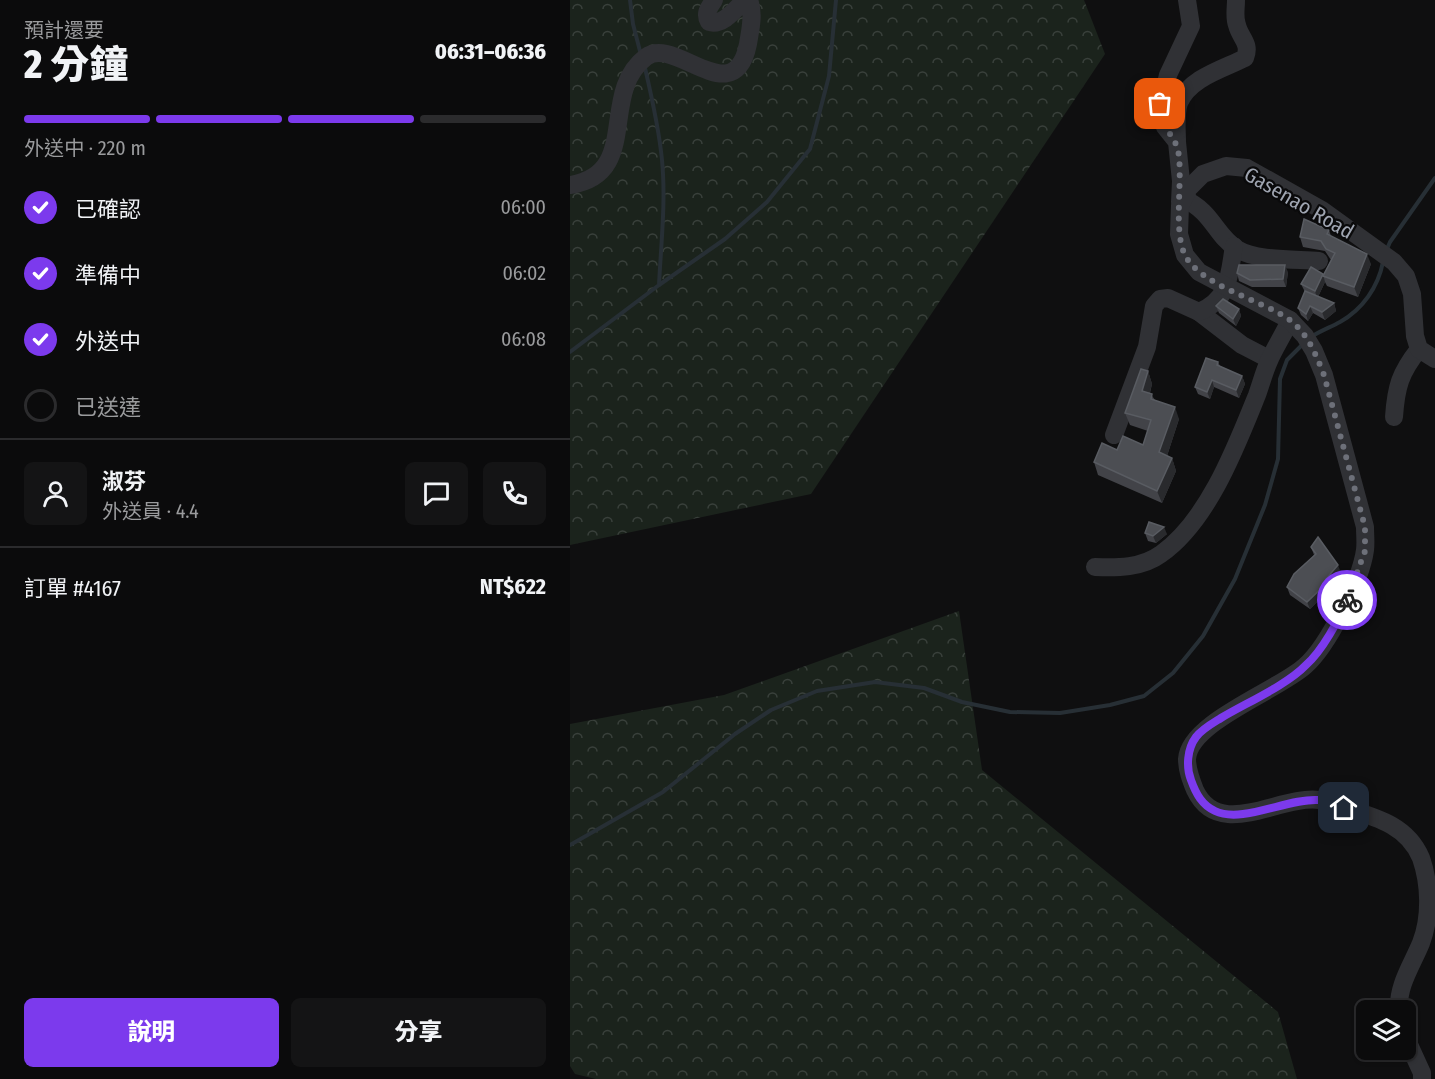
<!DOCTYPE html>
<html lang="zh-TW">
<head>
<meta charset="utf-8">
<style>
	:root { --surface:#0b0b0c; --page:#141415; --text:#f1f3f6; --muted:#9a9b9d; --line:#2b2b2d; --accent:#7c3aed }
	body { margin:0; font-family:"Fira Sans Condensed","Noto Sans TC",sans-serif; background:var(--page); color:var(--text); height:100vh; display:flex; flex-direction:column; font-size:22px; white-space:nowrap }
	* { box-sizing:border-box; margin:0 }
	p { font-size:20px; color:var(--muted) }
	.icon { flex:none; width:33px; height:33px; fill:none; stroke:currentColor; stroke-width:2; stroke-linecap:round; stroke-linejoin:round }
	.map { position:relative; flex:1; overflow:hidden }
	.sheet { display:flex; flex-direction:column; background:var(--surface); width:570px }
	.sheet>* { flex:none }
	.tools { position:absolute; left:786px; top:1000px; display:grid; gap:12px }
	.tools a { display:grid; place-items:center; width:60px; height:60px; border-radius:9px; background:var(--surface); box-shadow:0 2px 4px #0004,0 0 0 2px var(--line); font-size:30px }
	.pin { position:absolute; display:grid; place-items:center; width:51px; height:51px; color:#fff; margin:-26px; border-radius:12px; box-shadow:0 3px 9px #0006 }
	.courier { position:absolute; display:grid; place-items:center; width:60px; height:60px; margin:-30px; border:4px solid #7c3aed; border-radius:50%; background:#fff; color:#222; box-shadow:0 2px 8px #0007 }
	.headline em { font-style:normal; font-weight:800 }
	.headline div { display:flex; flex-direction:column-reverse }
	.headline { display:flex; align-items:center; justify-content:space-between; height:102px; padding:0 24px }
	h1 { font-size:39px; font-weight:800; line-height:45px }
	.bar { display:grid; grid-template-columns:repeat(4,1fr); gap:9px 6px; align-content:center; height:72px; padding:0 24px }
	.bar i { height:8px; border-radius:4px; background:var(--line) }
	.bar .on { background:var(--accent) }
	.bar p { grid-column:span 4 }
	.line { display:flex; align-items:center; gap:15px; padding:0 24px; border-top:2px solid var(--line) }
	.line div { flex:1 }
	.round { display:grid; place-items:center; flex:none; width:63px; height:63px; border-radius:9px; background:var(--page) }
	ol { padding:0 24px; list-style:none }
	li { display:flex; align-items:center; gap:18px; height:66px }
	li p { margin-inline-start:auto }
	li .icon { padding:6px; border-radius:50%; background:var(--accent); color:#fff; stroke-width:4 }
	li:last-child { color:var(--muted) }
	li i { width:33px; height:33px; border:3px solid var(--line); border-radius:50% }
	.primary-button { display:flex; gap:12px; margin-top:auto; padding:12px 24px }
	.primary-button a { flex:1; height:69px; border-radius:9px; background:var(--accent); color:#fff; font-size:24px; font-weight:800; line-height:69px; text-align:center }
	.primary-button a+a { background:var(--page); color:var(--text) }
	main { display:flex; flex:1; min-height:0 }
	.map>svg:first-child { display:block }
	.forest { fill:url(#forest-crowns) }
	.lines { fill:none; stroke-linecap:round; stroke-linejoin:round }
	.stream { stroke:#272f35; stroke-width:4 }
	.minor { stroke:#303135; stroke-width:18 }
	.wall { fill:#424348 }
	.shaded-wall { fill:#292a2d }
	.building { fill:#4c4e53; stroke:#595c62; stroke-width:1.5 }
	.done { stroke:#6d7079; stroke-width:6; stroke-dasharray:0 10.8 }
	.route { stroke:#7c3aed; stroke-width:8 }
	.labels { text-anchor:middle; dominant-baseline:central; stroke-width:4.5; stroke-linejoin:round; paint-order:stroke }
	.street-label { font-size:21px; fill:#9fa5b1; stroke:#0a0a0b }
</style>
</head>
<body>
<main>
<section class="sheet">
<div class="headline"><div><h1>2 分鐘</h1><p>預計還要</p></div><em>06:31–06:36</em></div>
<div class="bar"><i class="on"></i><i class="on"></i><i class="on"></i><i></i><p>外送中 · 220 m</p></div>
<ol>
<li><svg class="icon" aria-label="check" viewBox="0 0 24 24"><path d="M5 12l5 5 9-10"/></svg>已確認<p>06:00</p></li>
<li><svg class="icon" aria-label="check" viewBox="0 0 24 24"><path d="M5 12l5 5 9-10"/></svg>準備中<p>06:02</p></li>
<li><svg class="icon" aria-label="check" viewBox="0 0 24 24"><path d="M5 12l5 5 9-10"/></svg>外送中<p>06:08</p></li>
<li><i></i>已送達</li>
</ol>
<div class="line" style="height:108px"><a class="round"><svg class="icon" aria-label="person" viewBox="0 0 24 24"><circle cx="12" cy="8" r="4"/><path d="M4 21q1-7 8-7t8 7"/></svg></a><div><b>淑芬</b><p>外送員 · 4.4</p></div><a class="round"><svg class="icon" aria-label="chat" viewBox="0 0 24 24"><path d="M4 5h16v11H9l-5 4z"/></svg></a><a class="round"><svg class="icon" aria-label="phone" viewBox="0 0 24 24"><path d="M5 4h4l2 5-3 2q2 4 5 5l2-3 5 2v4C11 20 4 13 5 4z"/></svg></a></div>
<div class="line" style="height:78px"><div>訂單 #4167</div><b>NT$622</b></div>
<div class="primary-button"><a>說明</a><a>分享</a></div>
</section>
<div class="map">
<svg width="865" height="1079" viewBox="0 0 865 1079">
	<defs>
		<pattern id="forest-crowns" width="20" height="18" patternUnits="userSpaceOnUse" patternTransform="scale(1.5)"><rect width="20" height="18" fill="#1b231c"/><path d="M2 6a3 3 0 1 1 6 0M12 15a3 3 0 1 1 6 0" fill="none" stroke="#39403b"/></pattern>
	</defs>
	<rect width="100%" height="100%" fill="#0f0f10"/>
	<g class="forest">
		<polygon points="0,0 514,0 535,54 241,494 0,545"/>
		<polygon points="389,611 412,770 708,1012 727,1079 26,1079 5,1074 0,1066 0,724 154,695"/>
	</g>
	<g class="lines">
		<g class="stream">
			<polyline points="60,0 63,24 71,55"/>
			<path d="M75,68C82,98 89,129 92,160C96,201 91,244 89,285"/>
			<polyline points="817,249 820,242 865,178"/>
			<path d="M741,337C750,331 761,327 770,322C793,309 808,287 813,262"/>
			<polyline points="0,352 89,285 155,239 197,202 240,149 259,76 266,0"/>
			<polyline points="0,845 93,792 165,734 201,710 247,691 305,682 354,688 392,702 440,712 490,713 540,705 574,696 603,673 633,636 665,579 695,505 708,459 710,379 717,360 733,344"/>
		</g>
		<g class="minor">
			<path d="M607,142C607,130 605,115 609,103C619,78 653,69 675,58C681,43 670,38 667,25C664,17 666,9 666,0"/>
			<path d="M0,185C72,174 28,93 76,57C105,35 164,114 178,44C180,31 184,16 180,3L173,2C164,11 152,26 139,22C134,13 139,8 144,0"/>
			<path d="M614,199C643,212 645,235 667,249C686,261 727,259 749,261"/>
			<polyline points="610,202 611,181 607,142 595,127 589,112 598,75 621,26 617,0"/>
			<polyline points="629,312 672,345 699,359"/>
			<path d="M824,417C826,387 830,373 849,349"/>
			<path d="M544,435L577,347L584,306L590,299L598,298L629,312C660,299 659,275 664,246"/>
			<path d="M525,567C547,568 572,568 591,554C638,521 666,447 687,395C691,384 694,372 699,361C705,347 714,334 720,320"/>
			<path d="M829,1011C827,986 842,965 851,943C861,917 860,884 851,858C838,827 809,818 779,809C770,806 759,801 749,800C709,795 649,841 625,790C621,780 617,770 617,759C619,722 709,690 735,666C758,646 791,580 795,550C796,543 795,535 795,527L754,375L744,351L735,336L720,320L629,272L615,255L609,234L610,206L619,188L633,174L656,166L677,168L752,210L824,262L836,276L842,294L845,336L849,349L865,359"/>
			<polyline points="836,1038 852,1073 852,1079"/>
		</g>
	</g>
	<g class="wall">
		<polygon points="759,230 761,236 801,264 788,297 757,286 755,282 748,297 764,303 766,311 755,320 743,313 738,321 731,315 728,308 735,292 731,284 753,275 761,260 755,251 733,247 730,237"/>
		<polygon points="718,272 716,287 682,287 669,281 667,273"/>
		<polygon points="646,306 669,309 671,316 666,326 649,313"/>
		<polygon points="648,362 650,366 672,376 675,384 669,398 644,387 640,399 628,394 625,387"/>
		<polygon points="578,371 582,384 580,393 585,400 609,419 597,456 602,458 606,471 592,503 528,475 524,462 547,450 573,445 578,431 560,425 555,413"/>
		<polygon points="575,533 597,534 586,543 578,541"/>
		<polygon points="741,547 771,573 760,585 761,589 740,609 720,595 717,587 744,555"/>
	</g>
	<g class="shaded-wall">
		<polygon points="797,254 801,264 788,297 784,287"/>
		<polygon points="715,265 718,272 716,287 713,279"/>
		<polygon points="753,274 755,282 747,299 745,291"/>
		<polygon points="764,303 766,311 755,320 752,312"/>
		<polygon points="740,306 743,313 738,321 736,314"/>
		<polygon points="669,309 671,316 666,326 663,319"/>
		<polygon points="578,371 582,384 577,403 572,391"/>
		<polygon points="672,376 675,384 669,398 666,390"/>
		<polygon points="642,380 644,387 640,399 637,392"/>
		<polygon points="605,407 609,419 594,465 589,452"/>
		<polygon points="602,458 606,471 592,503 587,491"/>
		<polygon points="594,527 597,534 586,543 583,536"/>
		<polygon points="768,565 771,573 760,585 761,589 740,609 737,602"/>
	</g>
	<g class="building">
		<polygon points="734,219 759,230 757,234 797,254 784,287 753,276 765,253 756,249 751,241 730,237"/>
		<polygon points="669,265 715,265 713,279 680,280 667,273"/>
		<polygon points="741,267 753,274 745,291 731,284"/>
		<polygon points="735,291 764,303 752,312 740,306 736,314 728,308"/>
		<polygon points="653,299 669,309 663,319 646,306"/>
		<polygon points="636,358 648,362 647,365 672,376 666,390 642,380 637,392 625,387"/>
		<polygon points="571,369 578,371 572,391 582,394 581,399 605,407 589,452 602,458 587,491 524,462 532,443 547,450 553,436 573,445 581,420 555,413"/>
		<polygon points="579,522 594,527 583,536 575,533"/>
		<polygon points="748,537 768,565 756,579 759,581 737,602 717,587 724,574 746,554 741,547"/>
	</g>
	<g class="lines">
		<path class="done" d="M590,104C588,129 607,133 609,157C612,186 604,228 614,253C628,286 694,300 721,321C738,334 746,355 754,375L795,527V551L777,600"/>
		<path class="route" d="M774,808C766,805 756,801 748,800C718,798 672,824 645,811C632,805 626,794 621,780C616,767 617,749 626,737C632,729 643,723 651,718C676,703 717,685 736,665C752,651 769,620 777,600"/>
	</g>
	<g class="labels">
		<g class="street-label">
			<text transform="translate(729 203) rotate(30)">Gasenao Road</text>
		</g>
	</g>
</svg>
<div class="tools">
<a><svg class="icon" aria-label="layers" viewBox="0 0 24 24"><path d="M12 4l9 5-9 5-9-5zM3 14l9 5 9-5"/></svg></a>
</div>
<div class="pin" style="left:590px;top:104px;background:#ea580c"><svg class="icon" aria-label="bag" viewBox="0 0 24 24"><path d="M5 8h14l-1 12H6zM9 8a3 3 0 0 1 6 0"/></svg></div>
<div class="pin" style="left:774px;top:808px;background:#1f2937"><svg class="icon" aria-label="home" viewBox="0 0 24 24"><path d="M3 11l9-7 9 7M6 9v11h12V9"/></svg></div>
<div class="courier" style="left:777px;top:600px"><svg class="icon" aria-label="bike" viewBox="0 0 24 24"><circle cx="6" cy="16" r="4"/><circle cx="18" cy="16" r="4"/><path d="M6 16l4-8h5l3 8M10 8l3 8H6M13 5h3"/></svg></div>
</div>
</main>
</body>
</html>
